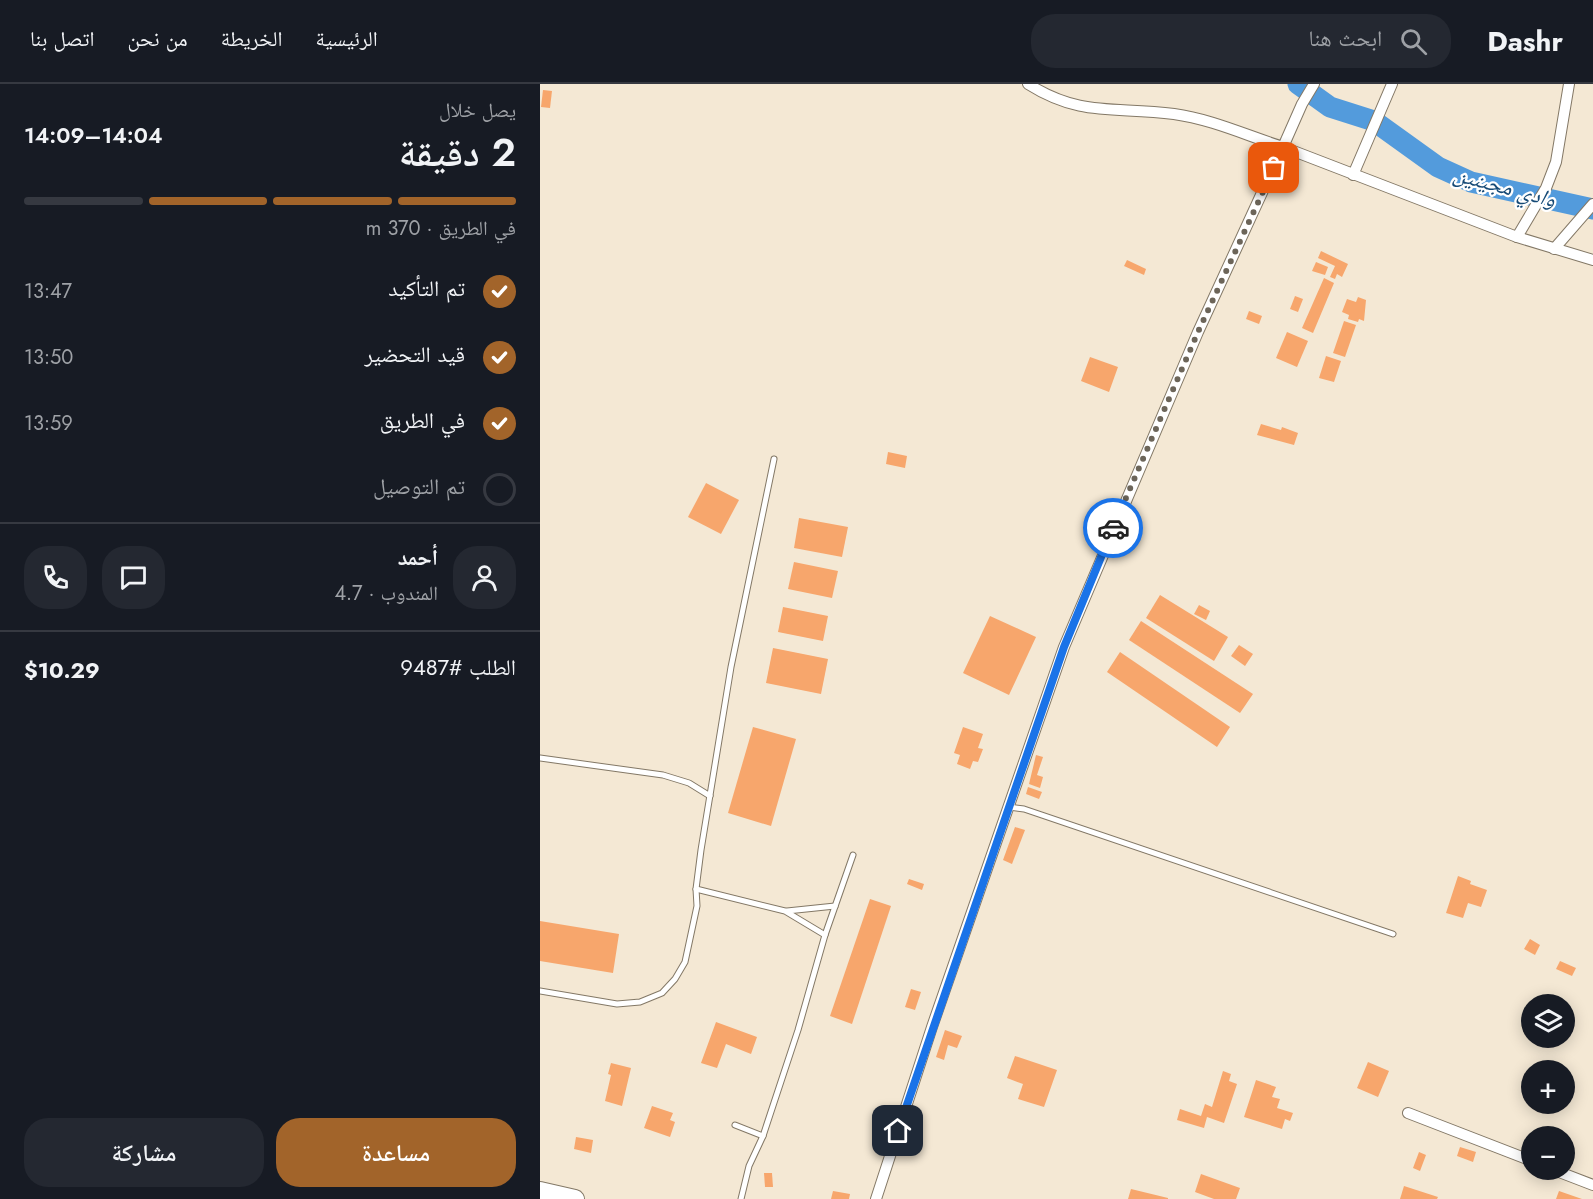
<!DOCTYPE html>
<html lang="ar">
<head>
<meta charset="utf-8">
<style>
	:root { --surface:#171b24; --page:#242831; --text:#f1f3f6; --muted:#9ea1a6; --line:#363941; --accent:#a2642a }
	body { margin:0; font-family:Jost,"Noto Naskh Arabic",sans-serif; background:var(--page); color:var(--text); direction:rtl; height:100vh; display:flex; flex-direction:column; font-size:22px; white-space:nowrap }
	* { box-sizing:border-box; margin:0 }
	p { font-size:20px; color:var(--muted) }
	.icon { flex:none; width:33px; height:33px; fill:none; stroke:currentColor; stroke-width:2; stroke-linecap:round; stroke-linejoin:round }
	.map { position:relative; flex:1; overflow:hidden; direction:ltr }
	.details { display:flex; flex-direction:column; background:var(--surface); width:540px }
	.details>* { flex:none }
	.buttons { position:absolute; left:981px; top:910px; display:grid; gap:12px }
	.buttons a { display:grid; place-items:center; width:54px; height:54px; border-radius:50%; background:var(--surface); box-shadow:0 3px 15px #0003; font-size:30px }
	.pin { position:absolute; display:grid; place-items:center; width:51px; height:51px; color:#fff; margin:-26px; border-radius:12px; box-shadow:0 3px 9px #0006 }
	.courier { position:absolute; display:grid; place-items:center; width:60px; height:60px; margin:-30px; border:4px solid #1a73e8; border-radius:50%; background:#fff; color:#222; box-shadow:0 2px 8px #0007 }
	.head em { font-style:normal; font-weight:600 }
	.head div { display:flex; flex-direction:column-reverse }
	.head { display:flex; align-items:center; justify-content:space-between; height:102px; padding:0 24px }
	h1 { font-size:39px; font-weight:600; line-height:45px }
	.bar { display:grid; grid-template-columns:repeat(4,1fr); gap:9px 6px; align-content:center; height:72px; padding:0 24px }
	.bar i { height:8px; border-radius:4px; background:var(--line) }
	.bar .selected { background:var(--accent) }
	.bar p { grid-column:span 4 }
	.line { display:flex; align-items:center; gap:15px; padding:0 24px; border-top:2px solid var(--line) }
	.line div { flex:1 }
	.round { display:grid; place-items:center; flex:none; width:63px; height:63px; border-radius:24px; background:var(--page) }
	ol { padding:0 24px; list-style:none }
	li { display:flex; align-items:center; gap:18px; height:66px }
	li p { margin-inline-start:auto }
	li .icon { padding:6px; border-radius:50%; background:var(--accent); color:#fff; stroke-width:4 }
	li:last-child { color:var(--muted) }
	li i { width:33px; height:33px; border:3px solid var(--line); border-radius:50% }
	.cta { display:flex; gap:12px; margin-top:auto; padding:12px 24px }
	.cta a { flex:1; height:69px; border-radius:24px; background:var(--accent); color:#fff; font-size:24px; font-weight:600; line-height:69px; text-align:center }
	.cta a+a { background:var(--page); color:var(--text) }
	header { display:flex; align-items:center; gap:36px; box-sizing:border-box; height:84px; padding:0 30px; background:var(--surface); border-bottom:2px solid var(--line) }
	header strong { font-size:28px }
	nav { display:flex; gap:33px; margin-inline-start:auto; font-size:21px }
	.search { width:420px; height:54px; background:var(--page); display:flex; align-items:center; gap:15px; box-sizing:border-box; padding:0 21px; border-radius:24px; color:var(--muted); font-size:22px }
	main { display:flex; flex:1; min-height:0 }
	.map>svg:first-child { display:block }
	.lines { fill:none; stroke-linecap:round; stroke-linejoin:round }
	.river { stroke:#539bdc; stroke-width:21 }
	.building { fill:#f7a66c }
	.service-casing { stroke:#837866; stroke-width:7 }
	.minor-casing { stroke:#837866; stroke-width:12 }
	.trunk-casing { stroke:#837866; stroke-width:20 }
	.service { stroke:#fff; stroke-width:5 }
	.minor { stroke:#fff; stroke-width:10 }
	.trunk { stroke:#fff; stroke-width:18 }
	.done { stroke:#6c6559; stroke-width:6; stroke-dasharray:0 10.8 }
	.route { stroke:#1a73e8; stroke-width:8 }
	.labels { text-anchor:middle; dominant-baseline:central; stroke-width:4.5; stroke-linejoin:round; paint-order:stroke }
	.water-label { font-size:22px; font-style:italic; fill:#164a76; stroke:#fff }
</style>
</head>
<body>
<header>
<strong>Dashr</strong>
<div class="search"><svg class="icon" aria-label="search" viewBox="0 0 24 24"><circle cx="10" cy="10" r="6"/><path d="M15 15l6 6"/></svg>ابحث هنا</div>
<nav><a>الرئيسية</a><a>الخريطة</a><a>من نحن</a><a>اتصل بنا</a></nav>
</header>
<main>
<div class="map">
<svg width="1053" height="1115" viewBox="0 0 1053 1115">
	<rect width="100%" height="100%" fill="#f4e8d4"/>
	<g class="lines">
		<polyline class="river" points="758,0 790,23 834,37 898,83 931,98 1053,125"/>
	</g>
	<g class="building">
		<polygon points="3,6 12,7 10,24 1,23"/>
		<polygon points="781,167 808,180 802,193 797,190 795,195 790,193 795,182 778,174"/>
		<polygon points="587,176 606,185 604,191 584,182"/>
		<polygon points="776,178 788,183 785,191 772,187"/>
		<polygon points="784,194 794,199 773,249 762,244"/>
		<polygon points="755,212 763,215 758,228 750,225"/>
		<polygon points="818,213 826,216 824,237 819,235 818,238 808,235 809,231 802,228 807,215 816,218"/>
		<polygon points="709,227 722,232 719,240 706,235"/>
		<polygon points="804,237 816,241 805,273 793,269"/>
		<polygon points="747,248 768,257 757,283 736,274"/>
		<polygon points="786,272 801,277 794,298 779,294"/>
		<polygon points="550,273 578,283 569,308 541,297"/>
		<polygon points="721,340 741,346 742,343 758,349 754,361 717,351"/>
		<polygon points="348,368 367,372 365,384 346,380"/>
		<polygon points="166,399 199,416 181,450 148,433"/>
		<polygon points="259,434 308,443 302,473 254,464"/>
		<polygon points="254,478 298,487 292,514 248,505"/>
		<polygon points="620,511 688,553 674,577 606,534"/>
		<polygon points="659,521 670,527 666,536 654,530"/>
		<polygon points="243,523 288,532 283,557 238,548"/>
		<polygon points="450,532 496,553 469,611 423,589"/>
		<polygon points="601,537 713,610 700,629 589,556"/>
		<polygon points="699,561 713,570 705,582 691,572"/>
		<polygon points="233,564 288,575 281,610 226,599"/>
		<polygon points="580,568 690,643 677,663 567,588"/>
		<polygon points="213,643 256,655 231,742 188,729"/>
		<polygon points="423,643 443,650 438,664 443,665 438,678 433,677 430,685 417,680 420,671 414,669"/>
		<polygon points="496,671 503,673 497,691 503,693 500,704 489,700"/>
		<polygon points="488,703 502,708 499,715 486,710"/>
		<polygon points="475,743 485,746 472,780 463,776"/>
		<polygon points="918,792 931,797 930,800 947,806 941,823 928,819 923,834 906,829"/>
		<polygon points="369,795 384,800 382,806 367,800"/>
		<polygon points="330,815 351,822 312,940 290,932"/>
		<polygon points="0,837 79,850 73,889 0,877"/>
		<polygon points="990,855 1000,861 995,871 984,865"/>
		<polygon points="1020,877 1036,884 1032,892 1016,885"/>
		<polygon points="371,905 381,908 375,926 365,923"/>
		<polygon points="176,938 217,953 211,970 186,960 177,984 161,979"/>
		<polygon points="405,946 422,952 417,964 408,961 404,976 396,973"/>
		<polygon points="475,972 517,986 504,1023 478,1015 483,1000 467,994"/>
		<polygon points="828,978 849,987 838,1013 817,1004"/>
		<polygon points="71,979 91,984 82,1022 65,1017 71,991 68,990"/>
		<polygon points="683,987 691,990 689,997 697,1000 684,1039 667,1033 664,1044 637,1036 640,1025 661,1032 665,1020 672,1023"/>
		<polygon points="716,996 736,1003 732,1013 740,1015 737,1024 753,1029 750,1037 745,1035 742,1045 704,1033"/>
		<polygon points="112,1022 133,1029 130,1036 135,1038 130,1053 104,1044"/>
		<polygon points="36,1053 53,1056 51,1069 34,1065"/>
		<polygon points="920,1063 936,1068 933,1078 917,1072"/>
		<polygon points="879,1068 886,1071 880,1087 873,1084"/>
		<polygon points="224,1089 232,1089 233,1103 225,1103"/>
		<polygon points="661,1090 700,1104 696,1115 674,1115 655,1108"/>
		<polygon points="864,1102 898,1113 897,1115 860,1115"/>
		<polygon points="591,1105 628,1114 628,1115 588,1115"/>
		<polygon points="293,1107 310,1110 309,1115 291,1115"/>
		<polygon points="1019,1107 1042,1115 1016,1115"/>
	</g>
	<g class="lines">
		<g class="service-casing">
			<g id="service">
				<polyline points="0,674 123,691 149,699 170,712"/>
				<polyline points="469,723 484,725 853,850"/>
				<polyline points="156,805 245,827 285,851"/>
				<polyline points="247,827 295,822"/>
				<polyline points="0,907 77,920 100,918 122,909 135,895 145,878 157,822 156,805 161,766 191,583 234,375"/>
				<polyline points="195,1041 223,1052"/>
				<polyline points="201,1115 209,1082 223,1052 258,946 285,851 313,771"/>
			</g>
		</g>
		<g class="minor-casing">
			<g id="minor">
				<path d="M488,0C542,34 576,22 634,30C671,35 708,52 743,63L762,20L774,0"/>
				<polyline points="813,91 852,0"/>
				<polyline points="977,153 1006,104 1016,78 1029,0"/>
				<polyline points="1014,165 1053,120"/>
				<polyline points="868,1029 992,1077"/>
				<polyline points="1014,1086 1053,1101"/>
				<polyline points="336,1115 392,943 524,563 658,248 743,63 977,153 1053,176"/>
			</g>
		</g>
		<g class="trunk-casing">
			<polyline id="trunk" points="0,1107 35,1115"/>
		</g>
		<use href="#service" class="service"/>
		<use href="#minor" class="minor"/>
		<use href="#trunk" class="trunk"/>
	</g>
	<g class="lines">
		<polyline class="done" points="573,444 658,248 734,84"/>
		<polyline class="route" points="358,1047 524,563 573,444"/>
	</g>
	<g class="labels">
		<g class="water-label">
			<text transform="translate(965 102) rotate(15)">وادي مجينين</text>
		</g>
	</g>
</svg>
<div class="buttons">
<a><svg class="icon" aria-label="layers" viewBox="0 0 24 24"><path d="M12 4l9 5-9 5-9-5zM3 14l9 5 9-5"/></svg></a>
<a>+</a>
<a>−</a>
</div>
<div class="pin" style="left:734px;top:84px;background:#ea580c"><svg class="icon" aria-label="bag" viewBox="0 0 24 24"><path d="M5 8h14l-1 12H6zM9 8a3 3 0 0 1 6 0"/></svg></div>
<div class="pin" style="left:358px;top:1047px;background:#1f2937"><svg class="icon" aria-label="home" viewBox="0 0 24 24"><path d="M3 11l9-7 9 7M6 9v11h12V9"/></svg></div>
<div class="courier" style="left:573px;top:444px"><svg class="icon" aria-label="car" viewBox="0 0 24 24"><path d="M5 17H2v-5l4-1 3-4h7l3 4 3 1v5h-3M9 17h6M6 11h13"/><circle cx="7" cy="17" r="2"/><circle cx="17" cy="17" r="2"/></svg></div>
</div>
<section class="details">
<div class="head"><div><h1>2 دقيقة</h1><p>يصل خلال</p></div><em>14:04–14:09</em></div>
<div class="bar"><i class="selected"></i><i class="selected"></i><i class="selected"></i><i></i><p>في الطريق · 370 m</p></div>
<ol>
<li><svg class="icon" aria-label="check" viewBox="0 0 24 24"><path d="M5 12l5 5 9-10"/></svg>تم التأكيد<p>13:47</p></li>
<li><svg class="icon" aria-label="check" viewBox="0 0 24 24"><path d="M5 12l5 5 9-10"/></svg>قيد التحضير<p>13:50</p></li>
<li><svg class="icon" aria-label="check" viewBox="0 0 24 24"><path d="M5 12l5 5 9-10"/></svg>في الطريق<p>13:59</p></li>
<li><i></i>تم التوصيل</li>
</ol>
<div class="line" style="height:108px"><a class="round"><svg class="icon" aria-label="person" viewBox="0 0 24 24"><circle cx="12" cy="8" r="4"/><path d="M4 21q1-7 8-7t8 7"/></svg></a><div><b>أحمد</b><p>المندوب · 4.7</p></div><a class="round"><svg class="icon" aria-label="chat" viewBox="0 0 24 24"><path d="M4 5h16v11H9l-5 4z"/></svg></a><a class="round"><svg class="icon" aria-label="phone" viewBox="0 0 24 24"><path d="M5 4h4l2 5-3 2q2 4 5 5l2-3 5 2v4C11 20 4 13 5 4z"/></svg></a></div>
<div class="line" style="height:78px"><div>الطلب #9487</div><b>$10.29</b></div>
<div class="cta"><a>مساعدة</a><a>مشاركة</a></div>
</section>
</main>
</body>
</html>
